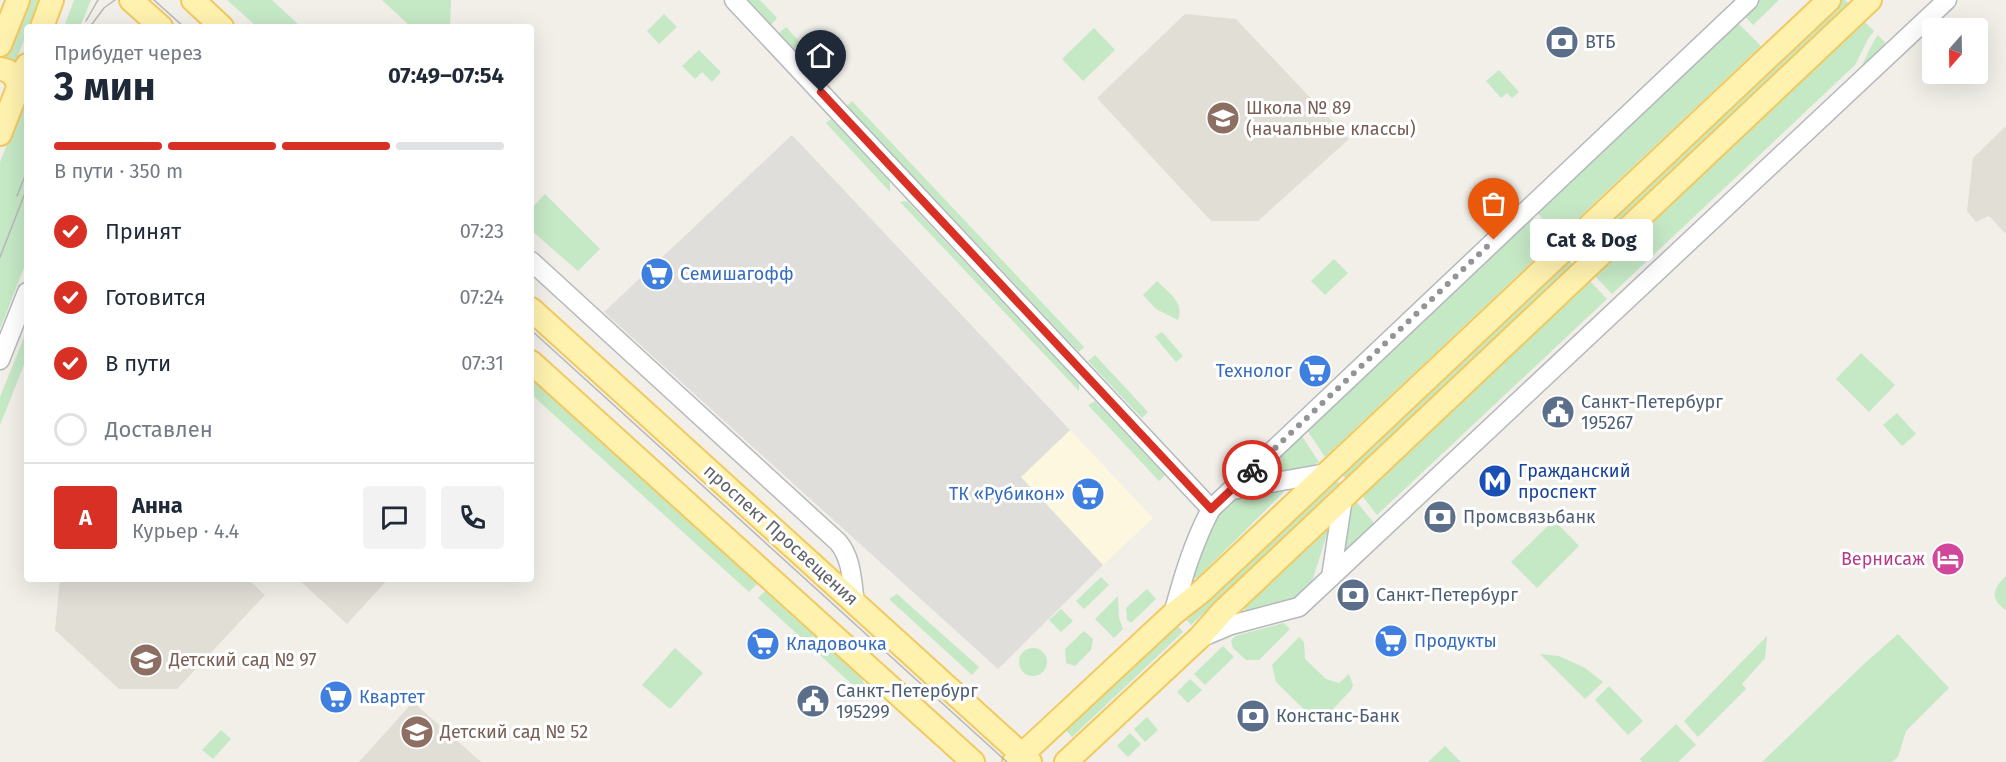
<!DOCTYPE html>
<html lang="ru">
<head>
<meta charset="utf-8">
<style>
	:root { --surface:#fff; --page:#f2f2f3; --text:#1f2937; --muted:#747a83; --line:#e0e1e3; --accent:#d93025 }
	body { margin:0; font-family:"Fira Sans",sans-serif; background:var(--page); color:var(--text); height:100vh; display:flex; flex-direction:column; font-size:22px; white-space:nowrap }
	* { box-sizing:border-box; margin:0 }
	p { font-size:20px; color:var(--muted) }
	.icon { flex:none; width:33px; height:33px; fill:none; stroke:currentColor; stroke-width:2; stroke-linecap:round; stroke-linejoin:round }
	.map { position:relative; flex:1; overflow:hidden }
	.side { position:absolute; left:24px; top:24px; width:510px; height:558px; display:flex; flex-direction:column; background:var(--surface); border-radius:6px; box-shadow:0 6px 24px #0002 }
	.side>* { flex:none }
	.needle { width:39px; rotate:200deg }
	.fabs { position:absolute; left:1922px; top:18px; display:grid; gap:12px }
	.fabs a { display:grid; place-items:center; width:66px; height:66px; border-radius:6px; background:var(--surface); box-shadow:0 6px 24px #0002; font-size:30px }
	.pin { position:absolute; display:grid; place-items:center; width:51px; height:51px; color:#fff; margin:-62px -26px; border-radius:50% 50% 50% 0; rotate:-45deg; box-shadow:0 0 6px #0007 }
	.pin .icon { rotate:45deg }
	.courier { position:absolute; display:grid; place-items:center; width:60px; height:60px; margin:-30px; border:4px solid #d93025; border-radius:50%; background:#fff; color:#222; box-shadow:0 2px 8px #0007 }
	.bubble { position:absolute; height:42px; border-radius:6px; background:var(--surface); box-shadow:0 6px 24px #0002; font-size:20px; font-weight:700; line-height:42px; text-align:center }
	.summary em { font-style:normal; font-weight:700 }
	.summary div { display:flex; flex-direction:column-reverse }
	.summary { display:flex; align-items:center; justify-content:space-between; height:102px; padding:0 30px }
	h1 { font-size:39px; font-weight:700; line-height:45px }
	.bar { display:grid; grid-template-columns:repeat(4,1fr); gap:9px 6px; align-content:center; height:72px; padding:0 30px }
	.bar i { height:8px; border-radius:4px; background:var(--line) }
	.bar .active { background:var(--accent) }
	.bar p { grid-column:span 4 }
	.line { display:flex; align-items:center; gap:15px; padding:0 30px; border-top:2px solid var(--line) }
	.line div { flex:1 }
	.round { display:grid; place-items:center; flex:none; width:63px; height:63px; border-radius:6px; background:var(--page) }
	ol { padding:0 30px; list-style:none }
	li { display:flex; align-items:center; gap:18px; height:66px }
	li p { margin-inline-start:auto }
	li .icon { padding:6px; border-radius:50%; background:var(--accent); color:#fff; stroke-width:4 }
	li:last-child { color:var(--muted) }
	li i { width:33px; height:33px; border:3px solid var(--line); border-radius:50% }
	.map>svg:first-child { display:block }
	.commercial { fill:#fef7e0 }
	.industrial { fill:#e0deda }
	.education { fill:#e1ded6 }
	.green { fill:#c5e8c5 }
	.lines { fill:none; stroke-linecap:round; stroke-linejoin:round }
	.minor-casing { stroke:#b5b8bc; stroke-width:21 }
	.major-casing { stroke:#f2c960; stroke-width:26 }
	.minor { stroke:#fff; stroke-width:18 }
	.major { stroke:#fff2af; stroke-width:22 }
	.tram { stroke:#b6b7b8; stroke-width:1.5 }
	.done { stroke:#929495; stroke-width:6; stroke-dasharray:0 10.8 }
	.route { stroke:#d93025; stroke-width:8 }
	.labels { text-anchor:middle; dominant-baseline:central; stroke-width:6; stroke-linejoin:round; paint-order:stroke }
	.service-label { font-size:18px; fill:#4e5e75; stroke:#fff; text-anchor:start }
	.education-label { font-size:18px; fill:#785e54; stroke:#fff; text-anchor:start }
	.shop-label { font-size:18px; fill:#366cbe; stroke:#fff; text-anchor:start }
	.transit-label { font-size:18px; fill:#164399; stroke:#fff; text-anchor:start }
	.street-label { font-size:18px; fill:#5f6368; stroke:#fff }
	.hotel-label { font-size:18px; fill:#b23c85; stroke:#fff; text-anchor:end }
</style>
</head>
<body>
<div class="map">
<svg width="2006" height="762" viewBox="0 0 2006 762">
	<rect width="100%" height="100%" fill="#f1efe8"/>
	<polygon class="commercial" points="1070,430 1153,518 1103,565 1021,477"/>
	<polygon class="industrial" points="792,135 1070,430 1021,477 1103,565 998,669 604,312"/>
	<g class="education">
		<polygon points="1185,14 1236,19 1349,139 1258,221 1211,221 1097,98"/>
		<polygon points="2006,126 2006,234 1989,216 1976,222 1967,211 1973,158"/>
		<polygon points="60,579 248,579 265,595 177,689 119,689 55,630"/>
		<polygon points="298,579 388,579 347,624"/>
		<polygon points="413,702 481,762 359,762"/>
	</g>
	<g class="green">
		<polygon points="28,0 40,0 30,27 27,27 27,33 14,65 3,61"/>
		<polygon points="74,0 91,0 80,27 64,27"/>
		<polygon points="227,0 272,0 301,27 257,27"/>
		<polygon points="382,0 451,0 450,27 411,27"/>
		<polygon points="748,0 760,0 777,18 771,25"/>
		<polygon points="1758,0 1779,0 1753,25 1743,14"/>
		<polygon points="1840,0 1845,0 1849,4 1579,259 1572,252"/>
		<polygon points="664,14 677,27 659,44 647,31"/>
		<polygon points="1863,20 1874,31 1868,39 1855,65 1612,294 1593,274"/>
		<polygon points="1736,21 1761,46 1558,237 1535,210"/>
		<polygon points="786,27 829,74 829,75 821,77 779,33"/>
		<polygon points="1094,28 1115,50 1083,81 1062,59"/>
		<path d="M1878,35L1888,46L1617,297L1860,68C1867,58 1870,45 1878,35Z"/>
		<polygon points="699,50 721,72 712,82 702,72 695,79 682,66"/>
		<polygon points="1499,70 1519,92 1512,98 1507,93 1501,98 1486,81"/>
		<polygon points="27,94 27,260 0,329 0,162"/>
		<polygon points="852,101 1084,347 1079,352 847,106"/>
		<polygon points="831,119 890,182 890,192 826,123"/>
		<polygon points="545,194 600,249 578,271 531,230 531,209"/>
		<polygon points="904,201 908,202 1079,383 1079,391 900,202"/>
		<polygon points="1530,215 1553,242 1325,457 1305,427"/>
		<polygon points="1567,258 1573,265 1346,479 1339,472"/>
		<polygon points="1334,259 1348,273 1325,295 1311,281"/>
		<polygon points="1588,279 1607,299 1377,515 1360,493"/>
		<path d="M1157,281C1169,293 1185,303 1178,320L1156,309L1143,295Z"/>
		<polygon points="27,330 27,357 0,425 0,397"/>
		<polygon points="1162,332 1183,356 1176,362 1155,337"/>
		<polygon points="1861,353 1895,385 1869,412 1836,379"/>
		<polygon points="1095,355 1148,412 1142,418 1088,361"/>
		<polygon points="531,375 759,582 749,592 531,394"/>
		<polygon points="1095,401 1165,475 1159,481 1088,405"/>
		<polygon points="1897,413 1916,434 1902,446 1883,425"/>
		<polygon points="1299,432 1319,462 1303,469 1260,478 1256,473"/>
		<polygon points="1334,477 1340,484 1191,625 1185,618"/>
		<path d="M1287,489L1197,578H1192C1201,548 1208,509 1240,496C1252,491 1273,491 1287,489Z"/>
		<polygon points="1355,500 1377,527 1346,556 1342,554 1351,510"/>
		<polygon points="1554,520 1579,546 1537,588 1511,562"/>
		<polygon points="1325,528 1328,531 1309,591 1304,596 1250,612 1245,611 1244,606"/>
		<path d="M2006,576V610C1989,599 1993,588 2006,576Z"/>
		<polygon points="1101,577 1109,585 1084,609 1076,601"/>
		<polygon points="767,589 857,670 864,683 858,690 758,598"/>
		<polygon points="1147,589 1156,599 1131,623 1127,620 1126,608"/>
		<polygon points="897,594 979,667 972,675 889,599"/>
		<polygon points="1118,596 1119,618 1123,629 1114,638 1095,619"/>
		<polygon points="1061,609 1073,621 1061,632 1049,620"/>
		<polygon points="1284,623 1290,629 1259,660 1246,660 1233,648 1231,641 1235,636"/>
		<polygon points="1177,625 1183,632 1072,737 1066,730"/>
		<polygon points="1084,631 1093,639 1091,650 1075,666 1066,663 1065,649"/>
		<polygon points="1898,634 1949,688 1906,731 1898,757 1892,762 1762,762 1864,664"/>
		<polygon points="1767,636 1765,658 1742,684 1746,689 1698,737 1684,721"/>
		<polygon points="1299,637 1304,642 1305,659 1326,679 1339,683 1349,674 1353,685 1351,690 1319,724 1276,682 1272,665"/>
		<polygon points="1223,646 1234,657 1205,685 1194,674"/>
		<circle cx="1033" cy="662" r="14"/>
		<polygon points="675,648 703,673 670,709 642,685"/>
		<polygon points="1540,654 1559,656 1585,668 1603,682 1585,699"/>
		<polygon points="1190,679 1202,690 1188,703 1177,692"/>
		<polygon points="1609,686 1643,721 1628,735 1595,700"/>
		<polygon points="1147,717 1158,730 1145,742 1134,729"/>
		<polygon points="1676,724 1696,745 1678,762 1642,762 1640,759"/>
		<polygon points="221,730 231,739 213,759 202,750"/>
		<polygon points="1130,733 1141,744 1128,757 1117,746"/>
		<polygon points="1445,746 1461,762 1428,762"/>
	</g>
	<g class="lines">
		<g class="minor-casing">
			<g id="minor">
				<polyline points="734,0 1211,509"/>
				<path d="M531,261L838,542C852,558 852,582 855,603"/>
				<polyline points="0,360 27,292"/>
				<polyline points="1232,490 1326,473"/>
				<polyline points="1331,577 1343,498"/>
				<path d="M1173,614C1183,577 1193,543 1211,509L1749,0"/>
				<polyline points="1200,638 1231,625 1299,607 1947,0"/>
			</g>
		</g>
		<g class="major-casing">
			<g id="major">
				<polyline points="131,0 161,27"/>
				<polyline points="193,0 222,27"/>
				<polyline points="42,27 52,0"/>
				<polyline points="0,45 18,0"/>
				<path d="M0,69C11,70 17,77 18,87"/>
				<polyline points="0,134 27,65"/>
				<polyline points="531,309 1030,762"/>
				<polyline points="531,362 973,762"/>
				<polyline points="1014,762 1173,614 1202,591 1829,0"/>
				<polyline points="1066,762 1199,638 1222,612 1870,0"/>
			</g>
		</g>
		<use href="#minor" class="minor"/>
		<use href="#major" class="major"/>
		<g class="tram">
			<polyline points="154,0 184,27"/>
			<polyline points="86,21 98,0"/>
			<polyline points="92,24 104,8 115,0"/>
			<polyline points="17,196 27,171"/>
			<polyline points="0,257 27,188"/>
			<polyline points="531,330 1007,762"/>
		</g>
	</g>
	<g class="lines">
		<polyline class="done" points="1252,470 1494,240"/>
		<polyline class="route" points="821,92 1211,509 1252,470"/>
	</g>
	<defs>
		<g id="bank-disc" transform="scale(1.725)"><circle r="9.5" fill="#5c6f8a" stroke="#fff"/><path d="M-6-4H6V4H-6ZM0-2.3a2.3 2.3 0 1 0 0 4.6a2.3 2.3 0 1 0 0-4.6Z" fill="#fff"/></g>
		<g id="school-disc" transform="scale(1.725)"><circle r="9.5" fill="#8d6e63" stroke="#fff"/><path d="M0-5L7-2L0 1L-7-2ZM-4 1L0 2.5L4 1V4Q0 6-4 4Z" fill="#fff"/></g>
		<g id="supermarket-disc" transform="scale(1.725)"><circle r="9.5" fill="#3f7fe0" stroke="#fff"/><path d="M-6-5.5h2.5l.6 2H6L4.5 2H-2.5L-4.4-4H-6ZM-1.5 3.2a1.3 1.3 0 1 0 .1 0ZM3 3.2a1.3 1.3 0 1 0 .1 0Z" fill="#fff"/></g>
		<g id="civic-disc" transform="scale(1.725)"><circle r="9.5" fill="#5c6f8a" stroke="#fff"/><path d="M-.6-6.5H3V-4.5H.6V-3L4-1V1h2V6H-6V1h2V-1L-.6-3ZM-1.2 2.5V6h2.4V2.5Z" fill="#fff"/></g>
		<g id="metro-disc" transform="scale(1.725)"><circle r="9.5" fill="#1a4fb4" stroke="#fff"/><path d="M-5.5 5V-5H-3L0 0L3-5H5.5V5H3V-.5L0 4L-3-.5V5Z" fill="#fff"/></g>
		<g id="hotel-disc" transform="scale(1.725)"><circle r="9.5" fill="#d1479c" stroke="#fff"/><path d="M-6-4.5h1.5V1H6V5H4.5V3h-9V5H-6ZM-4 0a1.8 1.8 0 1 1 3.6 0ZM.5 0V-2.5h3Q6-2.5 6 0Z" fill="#fff"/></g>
	</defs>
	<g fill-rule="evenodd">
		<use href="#bank-disc" x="1562" y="42"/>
		<use href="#school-disc" x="1223" y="118"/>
		<use href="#supermarket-disc" x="657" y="274"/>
		<use href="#supermarket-disc" x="1315" y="371"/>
		<use href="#civic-disc" x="1558" y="412"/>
		<use href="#metro-disc" x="1495" y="481"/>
		<use href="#supermarket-disc" x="1088" y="494"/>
		<use href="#bank-disc" x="1440" y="517"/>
		<use href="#hotel-disc" x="1948" y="559"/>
		<use href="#bank-disc" x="1353" y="595"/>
		<use href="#supermarket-disc" x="1391" y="641"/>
		<use href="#supermarket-disc" x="763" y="644"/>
		<use href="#school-disc" x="146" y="660"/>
		<use href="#supermarket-disc" x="336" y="697"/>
		<use href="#civic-disc" x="813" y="701"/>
		<use href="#bank-disc" x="1253" y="716"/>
		<use href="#school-disc" x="417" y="732"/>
	</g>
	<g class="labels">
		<g class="service-label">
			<text x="1585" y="42">ВТБ</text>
			<text x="1581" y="402">Санкт-Петербург<tspan x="1581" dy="21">195267</tspan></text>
			<text x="1463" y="517">Промсвязьбанк</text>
			<text x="1376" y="595">Санкт-Петербург</text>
			<text x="836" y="691">Санкт-Петербург<tspan x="836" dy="21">195299</tspan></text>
			<text x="1276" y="716">Констанс-Банк</text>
		</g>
		<g class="education-label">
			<text x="1246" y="108">Школа № 89<tspan x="1246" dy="21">(начальные классы)</tspan></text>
			<text x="169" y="660">Детский сад № 97</text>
			<text x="440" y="732">Детский сад № 52</text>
		</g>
		<g class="shop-label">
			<text x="680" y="274">Семишагофф</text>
			<text x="1292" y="371" text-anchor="end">Технолог</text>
			<text x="1065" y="494" text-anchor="end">ТК «Рубикон»</text>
			<text x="1414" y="641">Продукты</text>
			<text x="786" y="644">Кладовочка</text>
			<text x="359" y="697">Квартет</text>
		</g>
		<g class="transit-label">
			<text x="1518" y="471">Гражданский<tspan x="1518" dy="21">проспект</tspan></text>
		</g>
		<g class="street-label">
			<text transform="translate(781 535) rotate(42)">проспект Просвещения</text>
		</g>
		<g class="hotel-label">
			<text x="1925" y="559">Вернисаж</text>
		</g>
	</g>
</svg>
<div class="fabs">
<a><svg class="needle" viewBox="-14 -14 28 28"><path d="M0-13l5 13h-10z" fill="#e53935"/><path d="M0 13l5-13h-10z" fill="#747a83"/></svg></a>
</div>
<div class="pin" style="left:1494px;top:240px;background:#ea580c"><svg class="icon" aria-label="bag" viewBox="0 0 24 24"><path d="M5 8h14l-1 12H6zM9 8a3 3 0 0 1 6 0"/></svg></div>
<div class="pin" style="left:821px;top:92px;background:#1f2937"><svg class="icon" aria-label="home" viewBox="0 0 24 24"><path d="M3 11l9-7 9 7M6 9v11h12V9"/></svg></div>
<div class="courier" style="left:1252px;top:470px"><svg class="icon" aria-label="bike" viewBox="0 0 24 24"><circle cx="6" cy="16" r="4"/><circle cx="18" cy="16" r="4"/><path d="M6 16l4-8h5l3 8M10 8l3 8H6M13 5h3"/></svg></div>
<div class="bubble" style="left:1530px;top:219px;width:123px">Cat &amp; Dog</div>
<section class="side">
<div class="summary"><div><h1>3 мин</h1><p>Прибудет через</p></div><em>07:49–07:54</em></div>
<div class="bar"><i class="active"></i><i class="active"></i><i class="active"></i><i></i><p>В пути · 350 m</p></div>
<ol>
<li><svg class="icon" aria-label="check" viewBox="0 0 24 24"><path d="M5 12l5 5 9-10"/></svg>Принят<p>07:23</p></li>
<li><svg class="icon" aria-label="check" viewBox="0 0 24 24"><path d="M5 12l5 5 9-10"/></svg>Готовится<p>07:24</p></li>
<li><svg class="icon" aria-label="check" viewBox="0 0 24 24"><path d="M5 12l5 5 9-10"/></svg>В пути<p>07:31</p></li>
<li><i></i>Доставлен</li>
</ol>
<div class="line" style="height:108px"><b class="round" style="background:var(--accent);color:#fff">А</b><div><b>Анна</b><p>Курьер · 4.4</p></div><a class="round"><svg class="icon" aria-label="chat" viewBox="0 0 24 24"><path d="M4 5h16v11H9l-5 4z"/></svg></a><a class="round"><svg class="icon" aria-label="phone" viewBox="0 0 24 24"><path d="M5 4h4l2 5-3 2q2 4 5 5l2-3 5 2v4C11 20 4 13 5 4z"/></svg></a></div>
</section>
</div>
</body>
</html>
